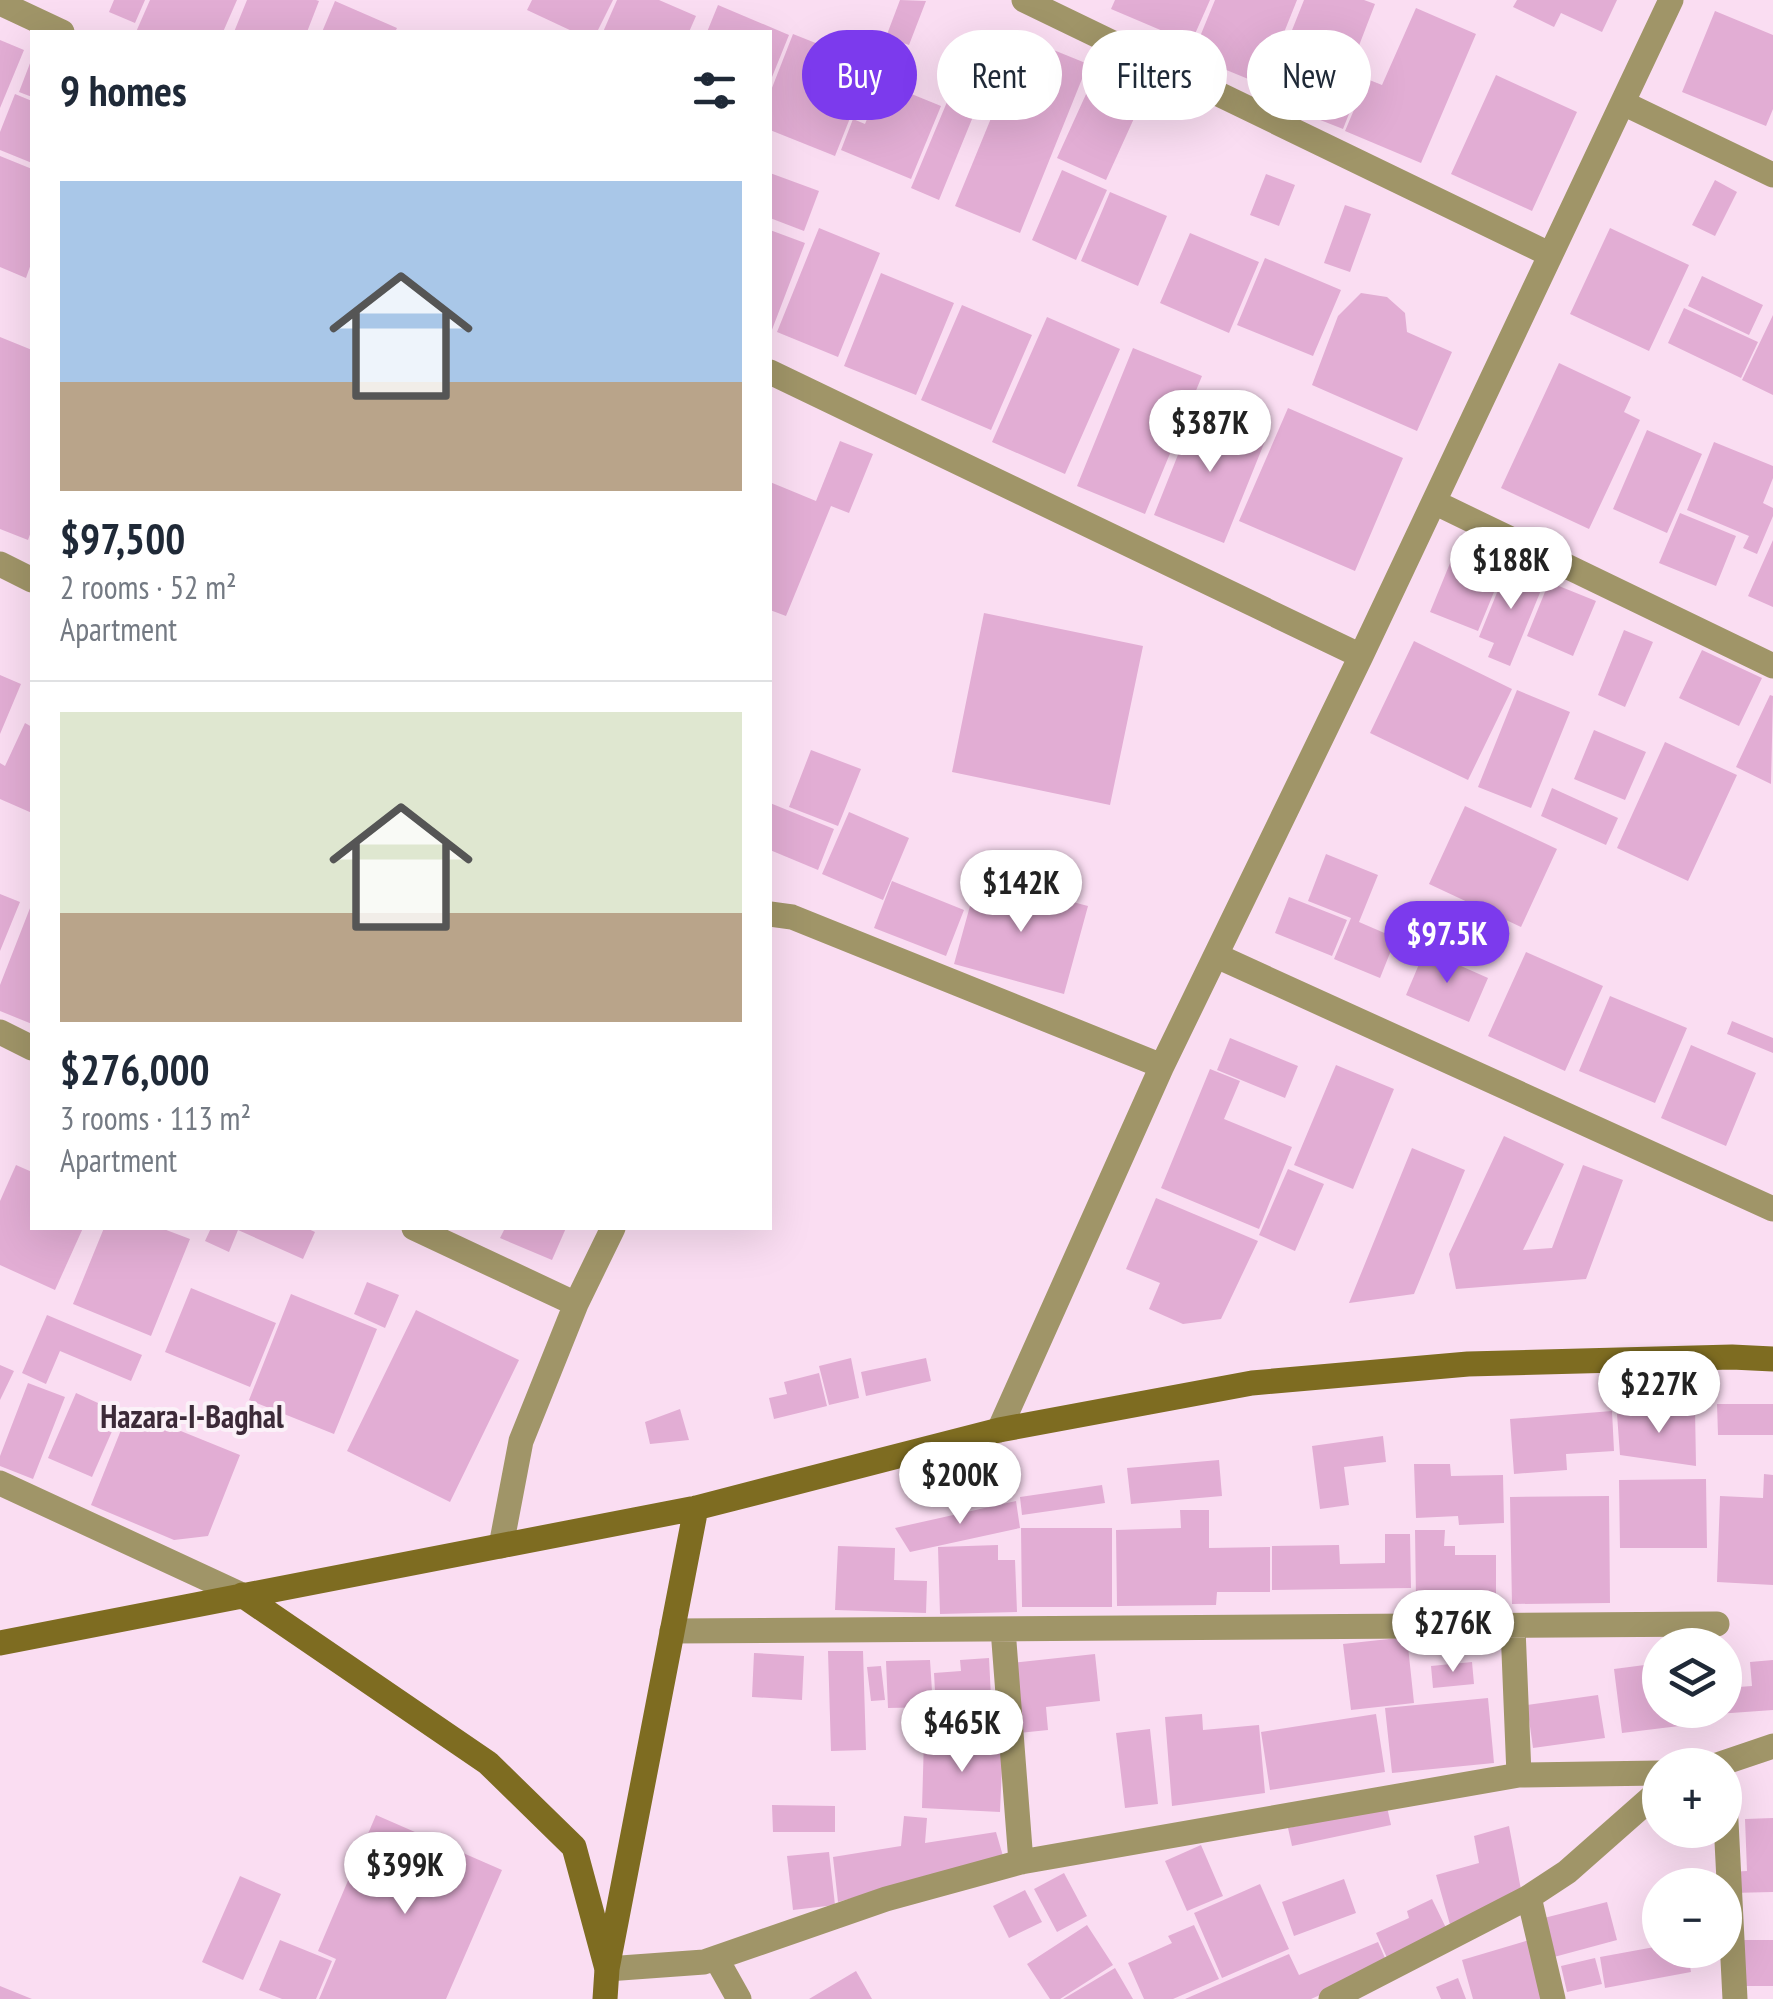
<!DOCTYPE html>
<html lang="en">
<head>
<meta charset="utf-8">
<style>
  :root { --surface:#fff; --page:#f6f6f7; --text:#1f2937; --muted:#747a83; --line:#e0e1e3; --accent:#7c3aed }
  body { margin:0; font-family:"PT Sans Narrow",sans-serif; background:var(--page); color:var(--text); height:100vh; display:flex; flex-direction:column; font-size:38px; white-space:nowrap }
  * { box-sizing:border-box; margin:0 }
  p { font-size:32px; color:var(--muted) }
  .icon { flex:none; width:55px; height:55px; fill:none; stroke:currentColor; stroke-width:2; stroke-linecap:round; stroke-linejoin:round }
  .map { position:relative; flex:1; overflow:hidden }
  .sheet { position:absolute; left:30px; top:30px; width:742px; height:1200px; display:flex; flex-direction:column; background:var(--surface); border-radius:0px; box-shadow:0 10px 40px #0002 }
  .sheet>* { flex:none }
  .guide { position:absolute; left:802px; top:30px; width:820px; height:90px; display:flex; gap:20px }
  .buttons { position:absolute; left:1642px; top:1628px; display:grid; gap:20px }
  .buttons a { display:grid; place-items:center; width:100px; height:100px; border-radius:50%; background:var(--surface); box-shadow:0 10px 40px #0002; font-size:50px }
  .price { position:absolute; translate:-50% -85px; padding:0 22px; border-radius:35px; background:#fff; color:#222; font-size:32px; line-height:65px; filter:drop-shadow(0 2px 5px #0008) }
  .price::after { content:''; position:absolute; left:50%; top:60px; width:30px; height:22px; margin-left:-15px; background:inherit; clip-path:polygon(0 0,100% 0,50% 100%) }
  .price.selected { background:var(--accent); color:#fff }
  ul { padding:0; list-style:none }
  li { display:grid; align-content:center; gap:20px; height:530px; padding:0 30px }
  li+li { border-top:2px solid var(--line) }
  li span { display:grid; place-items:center; height:310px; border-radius:0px; color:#555 }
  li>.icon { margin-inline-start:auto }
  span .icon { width:180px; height:180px; fill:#fffc; stroke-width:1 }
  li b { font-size:42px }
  h2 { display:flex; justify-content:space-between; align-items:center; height:120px; padding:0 30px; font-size:42px }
  .tag { padding:0 35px; border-radius:45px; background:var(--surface); box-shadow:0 10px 40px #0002; font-size:35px; line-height:90px }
  .tag.selected { background:var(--accent); color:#fff }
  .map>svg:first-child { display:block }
</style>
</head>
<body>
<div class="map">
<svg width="1773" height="1999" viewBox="0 0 1773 1999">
  <rect width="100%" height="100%" fill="#faddf2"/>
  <path fill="#e2add4" d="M 114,0 L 145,0 L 135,23 L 109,12 Z
    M 150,0 L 237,0 L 223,32 L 136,32 Z
    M 247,0 L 316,0 L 319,1 L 307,32 L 234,32 Z
    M 532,0 L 613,0 L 597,32 L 574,32 L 527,10 Z
    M 617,0 L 659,0 L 696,16 L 689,32 L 603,32 Z
    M 900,0 L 926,1 L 909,45 L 886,37 Z
    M 1115,0 L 1210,0 L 1191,43 L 1111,9 Z
    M 1215,0 L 1297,0 L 1263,85 L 1192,56 Z
    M 1304,0 L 1364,0 L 1375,4 L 1350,69 L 1364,76 L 1343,129 L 1265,98 Z
    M 1517,0 L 1617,0 L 1602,32 L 1561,13 L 1554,27 L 1513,7 Z
    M 335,1 L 397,28 L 395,32 L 322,32 Z
    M 718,5 L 789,35 L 770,82 L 770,32 L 707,32 Z
    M 1416,8 L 1476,34 L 1421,163 L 1345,131 L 1367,79 L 1382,85 Z
    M 1715,11 L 1773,35 L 1773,109 L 1766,126 L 1682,92 Z
    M 793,34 L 871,65 L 835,156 L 770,130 L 770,93 Z
    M 1024,38 L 1088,64 L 1020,233 L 955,206 Z
    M 0,40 L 24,50 L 0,108 Z
    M 32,58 L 32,97 L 19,92 Z
    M 965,59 L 992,70 L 939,200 L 911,188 Z
    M 1496,75 L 1577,112 L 1532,211 L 1451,174 Z
    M 882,82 L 941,106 L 911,179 L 841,150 L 853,119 L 865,124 Z
    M 1087,92 L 1136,114 L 1106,180 L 1057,158 Z
    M 15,94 L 32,101 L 32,163 L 0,150 L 0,132 Z
    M 0,156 L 32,169 L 32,261 L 26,278 L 0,267 Z
    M 1062,170 L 1107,190 L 1076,260 L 1032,240 Z
    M 770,173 L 819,191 L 804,231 L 770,218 Z
    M 1266,174 L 1295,185 L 1279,226 L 1250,215 Z
    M 1715,180 L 1737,192 L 1715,236 L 1692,225 Z
    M 1110,192 L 1167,216 L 1138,286 L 1081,261 Z
    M 1345,205 L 1371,214 L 1350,272 L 1324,263 Z
    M 819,228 L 880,253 L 838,357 L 777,332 Z
    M 1610,228 L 1689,265 L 1649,351 L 1570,314 Z
    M 770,230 L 805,243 L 770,335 Z
    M 1190,233 L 1259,262 L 1229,333 L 1160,303 Z
    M 1265,258 L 1341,290 L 1313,356 L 1237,325 Z
    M 881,273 L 954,303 L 916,395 L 844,366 Z
    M 1702,276 L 1763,305 L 1749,335 L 1688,306 Z
    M 1361,293 L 1387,297 L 1405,313 L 1407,332 L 1452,352 L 1417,431 L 1312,385 L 1338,316 Z
    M 962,305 L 1032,335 L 991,430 L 921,400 Z
    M 1684,308 L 1758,342 L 1741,378 L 1668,343 Z
    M 1773,315 L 1773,395 L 1742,380 Z
    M 1047,317 L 1120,349 L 1065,474 L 992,442 Z
    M 0,337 L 32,350 L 32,529 L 28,540 L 0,529 Z
    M 1133,348 L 1202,376 L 1145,514 L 1077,486 Z
    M 1559,363 L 1631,397 L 1624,412 L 1640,420 L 1589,529 L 1501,488 Z
    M 1197,407 L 1267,436 L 1224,543 L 1154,515 Z
    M 1288,408 L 1403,458 L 1355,571 L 1239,521 Z
    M 1647,430 L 1702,454 L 1667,533 L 1613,509 Z
    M 840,441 L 873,454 L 849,513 L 831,506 L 786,616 L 770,610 L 770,482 L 816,501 Z
    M 1714,442 L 1773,466 L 1773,478 L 1763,503 L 1773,508 L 1773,516 L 1757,554 L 1743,548 L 1749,536 L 1687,510 Z
    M 1680,513 L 1736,536 L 1716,586 L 1659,563 Z
    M 1462,534 L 1510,553 L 1478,631 L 1430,612 Z
    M 1773,540 L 1773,607 L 1748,596 Z
    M 1509,563 L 1546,578 L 1510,666 L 1488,657 L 1494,643 L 1479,637 Z
    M 1549,582 L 1596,601 L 1573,656 L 1527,636 Z
    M 984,613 L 1143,646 L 1110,805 L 952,772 Z
    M 1624,630 L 1653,642 L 1625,707 L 1598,695 Z
    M 1414,641 L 1512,689 L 1468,780 L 1370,733 Z
    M 1702,650 L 1762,678 L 1739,726 L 1679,698 Z
    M 0,675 L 21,684 L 0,734 Z
    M 1517,690 L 1570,712 L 1531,808 L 1478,787 Z
    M 1770,695 L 1773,696 L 1771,784 L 1736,767 Z
    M 25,723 L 32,727 L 32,813 L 0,799 L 0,763 L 5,766 Z
    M 1594,730 L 1646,752 L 1625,800 L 1574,779 Z
    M 1665,742 L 1737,775 L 1688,881 L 1617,848 Z
    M 811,750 L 861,769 L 838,826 L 789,807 Z
    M 1552,788 L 1618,818 L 1606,845 L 1541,816 Z
    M 770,803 L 834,829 L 818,870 L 770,850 Z
    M 1465,806 L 1557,849 L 1521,927 L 1429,884 Z
    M 849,812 L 909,838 L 883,900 L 822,874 Z
    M 1326,854 L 1378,875 L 1359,922 L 1396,938 L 1380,978 L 1334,959 L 1351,918 L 1308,901 Z
    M 978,877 L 1088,906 L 1064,994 L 954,964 Z
    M 892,881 L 964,910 L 946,956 L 874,928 Z
    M 0,894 L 20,902 L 0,951 Z
    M 1289,897 L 1347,920 L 1332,956 L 1275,933 Z
    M 32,903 L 32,1024 L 0,1011 L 0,985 Z
    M 1425,950 L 1488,978 L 1469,1022 L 1406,995 Z
    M 1526,952 L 1603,986 L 1565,1071 L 1488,1036 Z
    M 1610,996 L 1687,1028 L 1655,1103 L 1579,1071 Z
    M 1732,1021 L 1773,1038 L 1773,1053 L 1727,1034 Z
    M 1230,1038 L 1298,1066 L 1285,1098 L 1217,1070 Z
    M 1691,1045 L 1756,1073 L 1726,1146 L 1661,1118 Z
    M 1336,1065 L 1394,1089 L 1353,1189 L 1294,1165 Z
    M 1210,1069 L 1240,1081 L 1224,1119 L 1292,1147 L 1259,1229 L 1161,1188 Z
    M 1504,1136 L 1564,1164 L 1523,1250 L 1552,1248 L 1583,1165 L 1623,1180 L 1586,1279 L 1456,1289 L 1449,1254 Z
    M 1412,1148 L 1465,1170 L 1414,1294 L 1349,1303 Z
    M 16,1165 L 32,1172 L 32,1228 L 83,1228 L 55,1290 L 0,1265 L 0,1201 Z
    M 1288,1169 L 1324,1184 L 1295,1251 L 1259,1235 Z
    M 1156,1198 L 1258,1241 L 1221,1319 L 1183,1324 L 1149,1309 L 1160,1283 L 1126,1269 Z
    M 104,1228 L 161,1228 L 190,1239 L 151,1336 L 73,1304 Z
    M 211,1228 L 306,1228 L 315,1232 L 303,1259 L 238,1230 L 229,1252 L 205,1241 Z
    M 505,1228 L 566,1228 L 552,1260 L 500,1238 Z
    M 367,1282 L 399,1295 L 385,1328 L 354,1314 Z
    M 191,1288 L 276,1323 L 250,1387 L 165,1352 Z
    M 291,1294 L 377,1329 L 334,1434 L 249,1400 Z
    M 416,1310 L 519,1360 L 450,1502 L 347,1451 Z
    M 47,1315 L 142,1355 L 131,1381 L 60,1351 L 46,1384 L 22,1373 Z
    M 851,1358 L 859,1398 L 829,1405 L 819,1366 Z
    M 926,1358 L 931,1381 L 866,1396 L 861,1372 Z
    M 0,1365 L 14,1371 L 0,1400 Z
    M 819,1373 L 827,1406 L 774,1419 L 769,1398 L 787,1394 L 784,1382 Z
    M 28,1383 L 65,1397 L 33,1479 L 0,1466 L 0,1456 Z
    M 76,1393 L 120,1413 L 92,1477 L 48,1458 Z
    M 1717,1404 L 1773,1404 L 1773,1435 L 1718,1435 Z
    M 1695,1408 L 1696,1466 L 1620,1455 L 1617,1414 Z
    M 680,1409 L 689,1440 L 650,1444 L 645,1422 Z
    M 129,1410 L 240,1455 L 208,1536 L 174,1540 L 91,1505 Z
    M 1612,1411 L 1614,1451 L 1566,1454 L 1567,1470 L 1514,1474 L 1510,1419 Z
    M 1383,1436 L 1386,1462 L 1344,1467 L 1349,1505 L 1320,1509 L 1312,1446 Z
    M 1219,1460 L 1222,1496 L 1131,1504 L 1127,1468 Z
    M 1414,1464 L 1450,1464 L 1451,1476 L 1503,1475 L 1504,1523 L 1459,1525 L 1458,1516 L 1416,1518 Z
    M 1764,1474 L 1773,1475 L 1773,1585 L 1717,1582 L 1720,1496 L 1763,1498 Z
    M 1706,1479 L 1707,1548 L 1620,1548 L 1619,1480 Z
    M 1102,1485 L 1105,1503 L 1022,1515 L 1020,1497 Z
    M 1609,1496 L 1610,1603 L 1512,1604 L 1510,1497 Z
    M 1016,1501 L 1020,1528 L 910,1552 L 895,1528 Z
    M 1180,1510 L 1209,1510 L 1209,1548 L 1270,1547 L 1270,1592 L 1217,1592 L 1216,1605 L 1117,1606 L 1116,1530 L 1181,1528 Z
    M 1021,1528 L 1112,1528 L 1112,1607 L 1022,1607 Z
    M 1415,1530 L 1445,1530 L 1444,1546 L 1455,1546 L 1455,1555 L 1496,1555 L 1496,1599 L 1416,1599 Z
    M 1385,1534 L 1410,1534 L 1411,1588 L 1272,1590 L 1272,1546 L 1339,1545 L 1340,1564 L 1385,1563 Z
    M 998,1545 L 998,1560 L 1015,1560 L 1017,1612 L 940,1614 L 938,1547 Z
    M 838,1546 L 895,1548 L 894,1580 L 927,1581 L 926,1613 L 835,1610 Z
    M 1407,1637 L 1414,1703 L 1351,1710 L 1343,1644 Z
    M 828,1651 L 863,1651 L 866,1750 L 831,1751 Z
    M 754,1653 L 804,1656 L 802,1700 L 752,1697 Z
    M 1095,1654 L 1100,1701 L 1046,1707 L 1048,1730 L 1019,1733 L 1012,1663 Z
    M 989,1658 L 992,1717 L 964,1719 L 963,1707 L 936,1710 L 934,1673 L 961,1671 L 960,1660 Z
    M 930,1660 L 933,1707 L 888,1708 L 886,1661 Z
    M 1773,1660 L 1773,1710 L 1717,1714 L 1717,1710 L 1725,1710 L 1725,1688 L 1752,1686 L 1750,1662 Z
    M 1472,1662 L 1474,1684 L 1433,1688 L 1431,1666 Z
    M 1660,1663 L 1660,1710 L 1710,1710 L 1712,1722 L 1622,1733 L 1614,1669 Z
    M 881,1666 L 885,1700 L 871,1701 L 867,1667 Z
    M 1598,1695 L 1605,1738 L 1533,1748 L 1527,1705 Z
    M 1488,1698 L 1494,1763 L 1392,1773 L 1385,1708 Z
    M 1202,1714 L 1203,1730 L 1259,1725 L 1265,1793 L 1172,1806 L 1165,1717 Z
    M 1376,1714 L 1385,1772 L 1270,1790 L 1261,1732 Z
    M 1150,1729 L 1158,1804 L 1125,1808 L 1116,1733 Z
    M 924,1739 L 1003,1742 L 1000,1812 L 922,1808 Z
    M 772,1805 L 835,1806 L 835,1832 L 773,1832 Z
    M 1387,1807 L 1391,1825 L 1292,1846 L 1288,1828 Z
    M 376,1815 L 502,1870 L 446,1999 L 319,1999 L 336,1959 L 318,1951 Z
    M 904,1816 L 927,1818 L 925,1843 L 996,1832 L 1003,1856 L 838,1902 L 833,1857 L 901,1846 Z
    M 1773,1818 L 1773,1892 L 1730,1893 L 1730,1872 L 1747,1871 L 1745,1819 Z
    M 1509,1826 L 1522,1895 L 1451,1928 L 1436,1875 L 1479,1863 L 1474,1836 Z
    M 1201,1845 L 1223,1896 L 1187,1911 L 1165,1861 Z
    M 829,1852 L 835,1905 L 793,1910 L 787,1856 Z
    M 1064,1873 L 1087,1916 L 1057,1932 L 1034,1889 Z
    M 240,1876 L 281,1894 L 243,1980 L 202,1962 Z
    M 1344,1879 L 1356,1913 L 1294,1936 L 1282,1902 Z
    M 1260,1884 L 1289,1949 L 1222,1978 L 1194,1913 Z
    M 1025,1890 L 1042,1922 L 1009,1938 L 993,1906 Z
    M 1432,1899 L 1448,1932 L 1388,1960 L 1376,1933 L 1409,1918 L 1407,1911 Z
    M 1607,1902 L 1617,1940 L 1554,1957 L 1544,1918 Z
    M 1087,1925 L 1113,1965 L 1060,1999 L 1050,1999 L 1027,1964 Z
    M 1194,1925 L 1219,1979 L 1173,1999 L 1144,1999 L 1128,1963 L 1172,1943 L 1168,1936 Z
    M 280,1940 L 332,1961 L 316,1999 L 282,1999 L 259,1990 Z
    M 1529,1940 L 1548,1999 L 1473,1999 L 1462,1960 Z
    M 1740,1940 L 1773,1940 L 1773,1986 L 1739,1986 Z
    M 1378,1942 L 1388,1965 L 1311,1999 L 1185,1999 L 1289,1954 L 1299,1975 Z
    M 1660,1946 L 1660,1950 L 1687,1950 L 1691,1972 L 1605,1988 L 1600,1957 Z
    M 1595,1958 L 1602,1984 L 1567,1992 L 1561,1966 Z
    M 1115,1968 L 1133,1999 L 1063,1999 Z
    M 856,1971 L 872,1999 L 809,1999 Z
    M 1458,1978 L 1466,1999 L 1441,1999 L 1436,1987 Z
    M 0,1986 L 32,1999 L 0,1999 Z"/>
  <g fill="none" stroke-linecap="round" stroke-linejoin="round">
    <path stroke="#a09568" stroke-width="25" d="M 1024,0 L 1549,254
      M 0,3 L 62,32
      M 1623,103 L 1773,175
      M 770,372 L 1361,656
      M 1434,502 L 1773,666
      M 0,564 L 32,580
      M 770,914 L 792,917 L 1162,1066
      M 1217,956 L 1773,1209
      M 0,1032 L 32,1048
      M 414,1228 L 576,1304
      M 999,1430 L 1162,1066 L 1361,656 L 1671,0
      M 0,1483 L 242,1595
      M 501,1546 L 521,1441 L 576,1304 L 613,1228
      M 1513,1628 L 1519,1775
      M 1003,1629 L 1021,1862
      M 672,1631 L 1717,1624
      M 1717,1765 L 1773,1746
      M 1725,1802 L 1735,1999
      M 1529,1897 L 1553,1999
      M 716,1958 L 739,1999
      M 607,1969 L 704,1962 L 886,1899 L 1021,1862 L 1519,1775 L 1660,1773
      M 1331,1999 L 1529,1897 L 1567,1872 L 1660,1790"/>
    <path stroke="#7e6c21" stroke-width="25" d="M 242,1595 L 488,1763 L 574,1847 L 607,1969
      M 0,1643 L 696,1508 L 999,1430 L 1252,1383 L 1468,1364 L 1732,1357 L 1773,1359
      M 605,1999 L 607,1969 L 696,1508"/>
  </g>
  <g text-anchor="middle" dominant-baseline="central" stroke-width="8" stroke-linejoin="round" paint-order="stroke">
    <g font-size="32" font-weight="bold" fill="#3c2a38" stroke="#fbf1f8">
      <text x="192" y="1416">Hazara-I-Baghal</text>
    </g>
  </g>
</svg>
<div class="buttons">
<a><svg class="icon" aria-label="layers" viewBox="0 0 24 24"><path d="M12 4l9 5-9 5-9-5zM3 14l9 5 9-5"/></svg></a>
<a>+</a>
<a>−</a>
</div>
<b class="price" style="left:1210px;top:475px">$387K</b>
<b class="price" style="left:1511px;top:612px">$188K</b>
<b class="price" style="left:1021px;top:935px">$142K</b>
<b class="price selected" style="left:1447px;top:986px">$97.5K</b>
<b class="price" style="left:1659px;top:1436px">$227K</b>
<b class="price" style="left:960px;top:1527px">$200K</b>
<b class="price" style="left:1453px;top:1675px">$276K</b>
<b class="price" style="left:962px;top:1775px">$465K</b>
<b class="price" style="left:405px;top:1917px">$399K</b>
<div class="guide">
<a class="tag selected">Buy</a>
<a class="tag">Rent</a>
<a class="tag">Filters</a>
<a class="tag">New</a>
</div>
<section class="sheet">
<h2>9 homes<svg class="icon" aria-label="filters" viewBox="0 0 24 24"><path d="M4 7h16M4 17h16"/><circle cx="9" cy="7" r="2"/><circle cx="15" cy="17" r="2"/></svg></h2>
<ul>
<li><span style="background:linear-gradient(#a9c7e8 65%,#b9a48a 0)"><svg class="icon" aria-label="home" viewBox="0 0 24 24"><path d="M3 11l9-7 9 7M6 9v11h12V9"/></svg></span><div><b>$97,500</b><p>2 rooms · 52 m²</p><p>Apartment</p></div></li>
<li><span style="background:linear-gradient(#dfe7d0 65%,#b9a48a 0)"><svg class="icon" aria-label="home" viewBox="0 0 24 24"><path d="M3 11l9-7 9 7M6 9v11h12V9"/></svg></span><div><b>$276,000</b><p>3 rooms · 113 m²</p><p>Apartment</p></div></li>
</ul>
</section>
</div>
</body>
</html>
